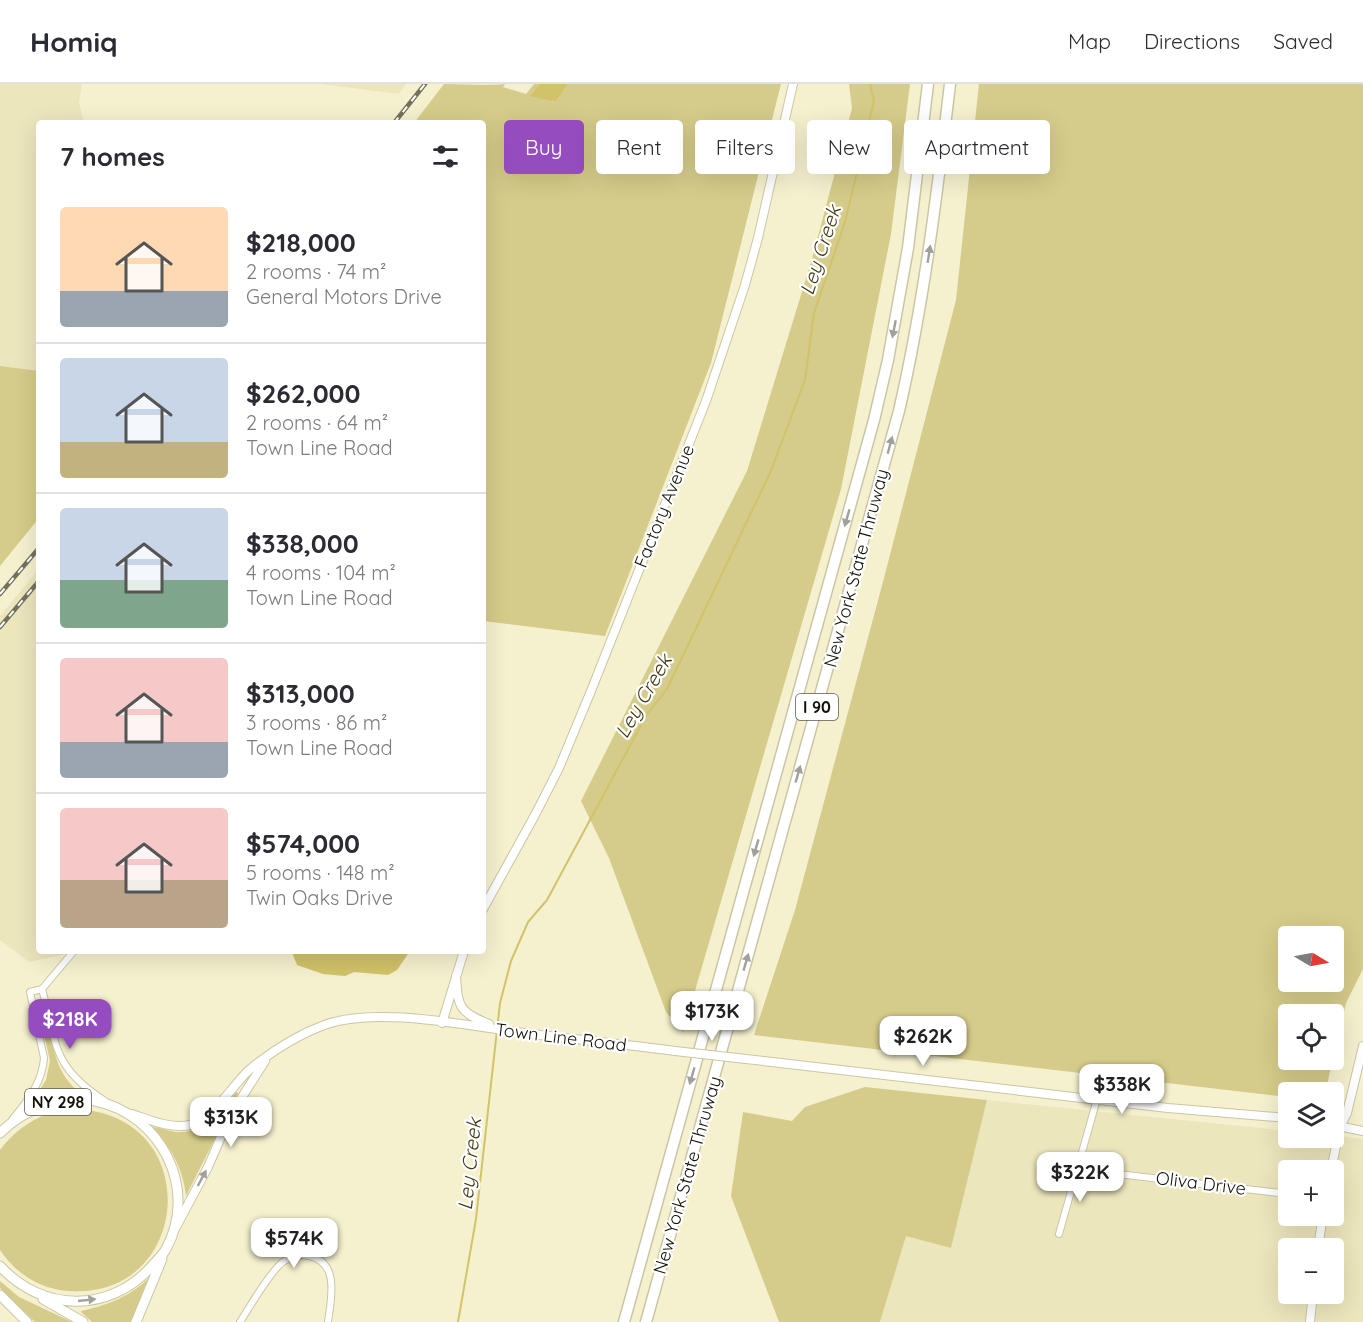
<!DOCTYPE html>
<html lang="en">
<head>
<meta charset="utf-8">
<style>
  :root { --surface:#fff; --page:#f7f7f7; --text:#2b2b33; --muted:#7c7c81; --line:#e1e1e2; --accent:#944cbf }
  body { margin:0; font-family:Quicksand,sans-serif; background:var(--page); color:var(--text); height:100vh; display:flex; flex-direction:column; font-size:22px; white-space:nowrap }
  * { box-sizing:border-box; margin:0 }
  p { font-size:20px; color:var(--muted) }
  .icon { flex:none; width:33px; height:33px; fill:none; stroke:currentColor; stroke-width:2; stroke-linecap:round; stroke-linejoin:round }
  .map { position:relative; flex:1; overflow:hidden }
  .details { position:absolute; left:36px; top:36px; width:450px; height:834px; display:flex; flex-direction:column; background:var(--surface); border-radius:6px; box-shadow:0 6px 24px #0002 }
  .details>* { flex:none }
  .top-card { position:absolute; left:504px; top:36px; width:570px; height:54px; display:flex; gap:12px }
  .needle { width:39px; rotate:100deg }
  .fabs { position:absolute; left:1278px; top:842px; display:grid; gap:12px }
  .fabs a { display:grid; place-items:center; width:66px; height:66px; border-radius:6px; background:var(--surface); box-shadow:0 6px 24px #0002; font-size:30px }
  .price { position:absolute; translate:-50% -51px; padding:0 14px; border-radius:12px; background:#fff; color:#222; font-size:20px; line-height:39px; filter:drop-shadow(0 2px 3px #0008) }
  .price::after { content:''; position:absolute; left:50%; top:36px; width:18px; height:14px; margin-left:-9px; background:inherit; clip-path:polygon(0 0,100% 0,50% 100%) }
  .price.selected { background:var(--accent); color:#fff }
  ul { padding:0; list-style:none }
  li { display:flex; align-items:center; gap:18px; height:150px; padding:0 24px }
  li+li { border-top:2px solid var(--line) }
  li span { display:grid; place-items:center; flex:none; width:168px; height:120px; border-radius:6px; color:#555 }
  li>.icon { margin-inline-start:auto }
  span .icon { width:72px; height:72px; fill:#fffc; stroke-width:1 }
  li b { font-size:26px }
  h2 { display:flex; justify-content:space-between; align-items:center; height:72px; padding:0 24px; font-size:26px }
  .tag { padding:0 21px; border-radius:6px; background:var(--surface); box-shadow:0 6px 24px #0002; font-size:21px; line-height:54px }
  .tag.selected { background:var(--accent); color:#fff }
  header { display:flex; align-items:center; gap:36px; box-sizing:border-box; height:84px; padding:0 30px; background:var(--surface); border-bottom:2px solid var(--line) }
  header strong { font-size:28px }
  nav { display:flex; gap:33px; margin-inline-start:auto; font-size:21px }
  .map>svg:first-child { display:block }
</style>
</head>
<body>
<header>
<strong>Homiq</strong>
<nav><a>Map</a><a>Directions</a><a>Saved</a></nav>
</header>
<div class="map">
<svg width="1363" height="1238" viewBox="0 0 1363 1238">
  <rect width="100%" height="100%" fill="#f5f1cf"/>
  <path fill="#ece6bd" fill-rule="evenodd" d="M 0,0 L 82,0 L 79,18 L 84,39 L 39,39 L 39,287 L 0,282 Z
    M 320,0 L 406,0 L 399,10 Z
    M 39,485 L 39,867 L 81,867 L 29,878 L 0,856 L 0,532 Z
    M 987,1016 L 1288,1047 L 1288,1053 L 1334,1052 L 1363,1055 L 1363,1238 L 880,1238 L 906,1151 L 951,1164 ZM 1288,1086 L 1334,1086 L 1334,1131 L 1288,1131 ZM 1288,1164 L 1334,1164 L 1334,1209 L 1288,1209 Z"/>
  <path fill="#d5cb8a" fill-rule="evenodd" d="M 444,0 C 464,0 486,2 505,0 L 503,3 L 526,10 L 534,0 L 539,0 L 531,11 L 554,18 L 568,0 L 781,0 L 711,279 L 605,552 L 483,537 L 483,39 L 414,39 Z
    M 849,0 L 910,0 L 891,150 L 841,405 L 683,948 L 666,928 L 609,774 L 581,717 L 747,387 L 812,175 L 852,24 Z
    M 979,0 L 1363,0 L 1363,885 L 1346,919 L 1334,972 L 1334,930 L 1288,930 L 1288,975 L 1333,975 L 1326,1005 L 1321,1008 L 1288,1008 L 1288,1013 L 754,951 L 795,826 L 884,494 L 956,216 ZM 1288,852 L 1334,852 L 1334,897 L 1288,897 Z
    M 0,282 L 39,287 L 39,434 L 0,482 Z
    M 40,919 C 55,948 49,983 77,1006 L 30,1021 L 46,996 L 50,977 L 38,922 Z
    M 865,1003 L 987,1016 L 951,1164 L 906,1152 L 880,1238 L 779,1238 L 731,1112 L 743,1028 L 792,1037 L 805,1023 Z
    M 236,1008 L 238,1009 L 186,1112 C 183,1084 171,1064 153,1043 C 161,1044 168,1047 176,1048 C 204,1050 220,1027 236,1008 Z
    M 68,1025 C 207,1023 195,1217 68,1207 C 40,1205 15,1189 0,1166 L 0,1066 C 18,1043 38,1030 68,1025 Z
    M 151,1192 L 132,1238 L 92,1238 L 81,1228 L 81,1227 C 109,1221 131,1212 151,1192 Z
    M 0,1197 L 19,1213 L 72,1238 L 35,1238 L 0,1204 Z"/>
  <path fill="#d1c369" d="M 539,0 L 568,0 L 555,18 L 530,12 Z
    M 294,867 L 410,867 L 397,886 L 388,891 L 354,888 L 345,892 L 323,890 L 297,881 L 293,871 Z"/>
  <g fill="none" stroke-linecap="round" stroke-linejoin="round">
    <path stroke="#d1c369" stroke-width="2" d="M 458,1238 L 476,1135 L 500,919 L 511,877 L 528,838 L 547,816 L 647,630 L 667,605 L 770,389 L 805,296 L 814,229 L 845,138 L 874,17 L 870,0"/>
    <defs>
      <path id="street" d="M 42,905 C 57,961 52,983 105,1017
        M 12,1036 C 27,1017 42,1000 44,974 L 30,908 L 42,905 L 74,867
        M 1077,1083 L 1118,1090 L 1288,1110
        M 1059,1150 L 1097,1015
        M 240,1238 C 249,1224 271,1186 283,1178 C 290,1172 299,1170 309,1172 C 340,1178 331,1215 328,1238"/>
      <path id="secondary" d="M 483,825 L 535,731 L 559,684 L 591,607 L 706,317 L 745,201 L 758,154 L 793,0
        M 456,892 C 458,922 458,928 489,940
        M 442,939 L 464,867
        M 746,975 L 1168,1024 L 1288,1034
        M 132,1030 C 150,1036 170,1045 190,1041 C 211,1037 233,1001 249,986 C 272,967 299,950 327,940 C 378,923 463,941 517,948 C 570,955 623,960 675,967
        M 1334,1041 L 1363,1047
        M 1331,1086 L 1340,1043 L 1347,1029 L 1363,962
        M 176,1143 L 208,1083 L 230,1032 L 265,977
        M 1318,1164 L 1323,1131
        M 1310,1238 L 1313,1209"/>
      <path id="primary" d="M 0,1049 C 24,1025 61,1011 95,1017 C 161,1030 199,1105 166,1165 C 163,1171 156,1177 152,1182 C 109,1230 42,1228 0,1182
        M 0,1211 L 27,1238
        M 43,1215 L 83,1238
        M 136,1238 L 162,1175"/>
      <path id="highway" d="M 624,1238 L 874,336 L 888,276 L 908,164 L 928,0
        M 646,1238 L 899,327 C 924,218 937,110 950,0"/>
    </defs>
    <use href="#street" stroke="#cac6a5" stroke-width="8"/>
    <use href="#secondary" stroke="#cac6a5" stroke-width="10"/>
    <use href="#primary" stroke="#cac6a5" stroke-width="11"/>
    <use href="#highway" stroke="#cac6a5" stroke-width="13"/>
    <use href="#street" stroke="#fff" stroke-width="6"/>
    <use href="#secondary" stroke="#fff" stroke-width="8"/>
    <use href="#primary" stroke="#fff" stroke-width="9"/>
    <use href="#highway" stroke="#fff" stroke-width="10"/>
    <defs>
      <path id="rail" d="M 394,39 L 425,0
        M 0,510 L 39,464
        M 0,543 L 39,497"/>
    </defs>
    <use href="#rail" stroke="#74725d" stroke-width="4.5"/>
    <use href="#rail" stroke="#fff" stroke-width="2" stroke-dasharray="7" stroke-linecap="butt"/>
    <defs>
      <path id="secondary-bridge" d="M 675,967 L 746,975"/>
    </defs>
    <use href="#secondary-bridge" stroke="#cac6a5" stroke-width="10" stroke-linecap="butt"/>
    <use href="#secondary-bridge" stroke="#fff" stroke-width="8"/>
  </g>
  <defs><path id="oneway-solid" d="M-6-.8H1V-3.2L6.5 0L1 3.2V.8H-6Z" transform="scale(1.5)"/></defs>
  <g fill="#a1a09b">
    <use href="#oneway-solid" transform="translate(929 170) rotate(-81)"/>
    <use href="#oneway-solid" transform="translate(894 245) rotate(101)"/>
    <use href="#oneway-solid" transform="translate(890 361) rotate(-75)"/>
    <use href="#oneway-solid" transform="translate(847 434) rotate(106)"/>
    <use href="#oneway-solid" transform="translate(798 690) rotate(-74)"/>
    <use href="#oneway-solid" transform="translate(756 764) rotate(106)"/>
    <use href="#oneway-solid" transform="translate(746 878) rotate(-74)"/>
    <use href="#oneway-solid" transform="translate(692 992) rotate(106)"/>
    <use href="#oneway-solid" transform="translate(202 1094) rotate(-62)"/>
    <use href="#oneway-solid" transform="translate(87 1216) rotate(-6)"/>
  </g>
  <g text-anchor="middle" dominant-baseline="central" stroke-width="4.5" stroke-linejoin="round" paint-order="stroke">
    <g fill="#fff" stroke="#5a5851" stroke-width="1.5">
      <rect x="796" y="610" width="42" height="26" rx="4.5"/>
      <rect x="25" y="1005" width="66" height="26" rx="4.5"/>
    </g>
    <g font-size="16" font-weight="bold" fill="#131106">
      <text x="817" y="623">I 90</text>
      <text x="58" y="1018">NY 298</text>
    </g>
    <g font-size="18" fill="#131106" stroke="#fff">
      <text transform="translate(664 422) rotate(-68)">Factory Avenue</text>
      <text transform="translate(856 484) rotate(-75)">New York State Thruway</text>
      <text transform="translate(561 953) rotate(7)">Town Line Road</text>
      <text transform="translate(687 1091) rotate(-74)">New York State Thruway</text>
      <text transform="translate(1201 1099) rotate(7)">Oliva Drive</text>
    </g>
    <g font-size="20" font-style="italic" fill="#413b14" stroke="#fff">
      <text transform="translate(820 166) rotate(-72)">Ley Creek</text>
      <text transform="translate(643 612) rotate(-60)">Ley Creek</text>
      <text transform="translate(469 1080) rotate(-84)">Ley Creek</text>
    </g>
  </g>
</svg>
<div class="fabs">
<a><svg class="needle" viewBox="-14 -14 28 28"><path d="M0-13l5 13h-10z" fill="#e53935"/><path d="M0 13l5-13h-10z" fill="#7c7c81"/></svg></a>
<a><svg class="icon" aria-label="locate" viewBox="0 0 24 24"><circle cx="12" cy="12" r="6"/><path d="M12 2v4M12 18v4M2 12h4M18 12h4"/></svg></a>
<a><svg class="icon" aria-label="layers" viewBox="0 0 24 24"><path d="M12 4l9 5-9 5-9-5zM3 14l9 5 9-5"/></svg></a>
<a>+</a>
<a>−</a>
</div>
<b class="price" style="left:712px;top:958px">$173K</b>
<b class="price selected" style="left:70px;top:966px">$218K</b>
<b class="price" style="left:923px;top:983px">$262K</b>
<b class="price" style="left:1122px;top:1031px">$338K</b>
<b class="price" style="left:231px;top:1064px">$313K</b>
<b class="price" style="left:1080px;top:1119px">$322K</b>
<b class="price" style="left:294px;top:1185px">$574K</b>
<div class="top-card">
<a class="tag selected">Buy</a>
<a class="tag">Rent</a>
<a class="tag">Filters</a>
<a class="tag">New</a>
<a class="tag">Apartment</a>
</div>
<section class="details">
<h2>7 homes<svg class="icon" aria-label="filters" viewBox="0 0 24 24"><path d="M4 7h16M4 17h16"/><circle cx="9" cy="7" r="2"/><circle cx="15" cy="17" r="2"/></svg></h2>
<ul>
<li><span style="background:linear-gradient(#ffd9b3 70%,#9aa5b1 0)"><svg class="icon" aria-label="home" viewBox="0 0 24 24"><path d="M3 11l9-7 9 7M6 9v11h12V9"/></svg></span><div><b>$218,000</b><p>2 rooms · 74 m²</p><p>General Motors Drive</p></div></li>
<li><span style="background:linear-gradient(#c9d6e8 70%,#c2b280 0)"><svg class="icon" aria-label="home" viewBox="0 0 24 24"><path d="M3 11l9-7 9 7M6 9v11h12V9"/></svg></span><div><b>$262,000</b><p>2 rooms · 64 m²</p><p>Town Line Road</p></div></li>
<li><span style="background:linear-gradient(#c9d6e8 60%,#7fa58c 0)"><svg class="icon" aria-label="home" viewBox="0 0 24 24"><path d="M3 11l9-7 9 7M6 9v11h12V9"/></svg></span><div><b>$338,000</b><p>4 rooms · 104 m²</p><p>Town Line Road</p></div></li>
<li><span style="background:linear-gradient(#f6c9c9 70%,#9aa5b1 0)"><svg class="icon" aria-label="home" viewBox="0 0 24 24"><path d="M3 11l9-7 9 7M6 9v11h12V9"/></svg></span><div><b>$313,000</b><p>3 rooms · 86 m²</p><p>Town Line Road</p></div></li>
<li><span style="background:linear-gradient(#f6c9c9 60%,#b9a48a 0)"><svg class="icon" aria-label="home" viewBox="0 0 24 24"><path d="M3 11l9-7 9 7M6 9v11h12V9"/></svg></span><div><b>$574,000</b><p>5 rooms · 148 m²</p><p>Twin Oaks Drive</p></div></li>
</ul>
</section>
</div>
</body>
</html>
